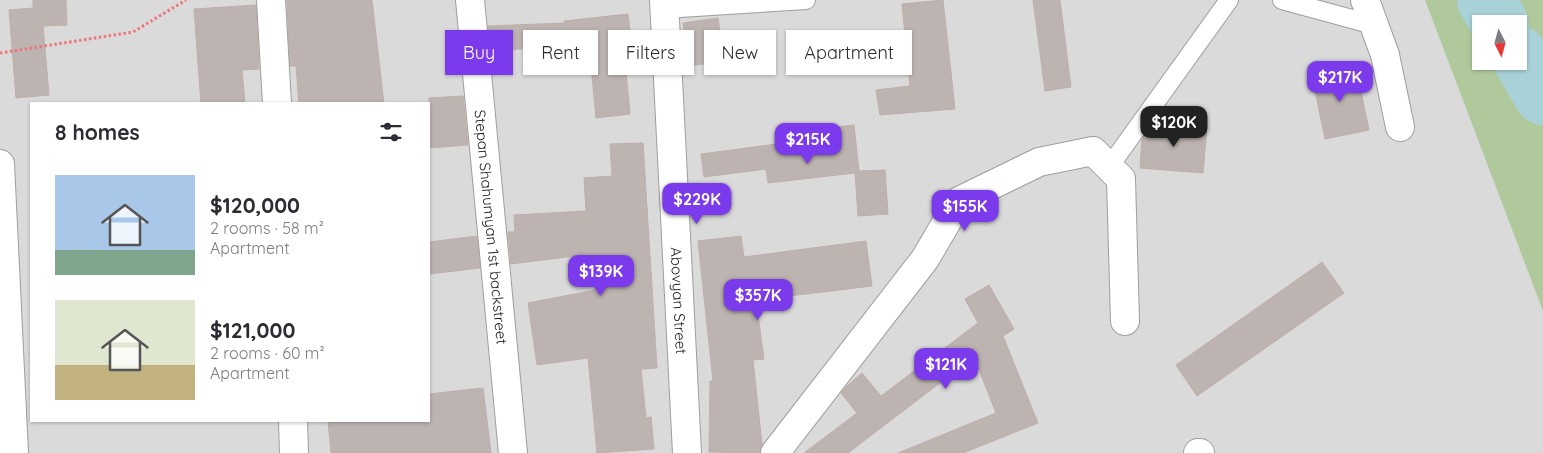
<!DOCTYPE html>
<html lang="en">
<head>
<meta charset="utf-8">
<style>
  :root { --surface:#fff; --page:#f2f2f3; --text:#2b2b33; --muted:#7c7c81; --accent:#7c3aed }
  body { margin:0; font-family:Quicksand,sans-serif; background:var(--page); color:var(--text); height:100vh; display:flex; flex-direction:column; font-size:19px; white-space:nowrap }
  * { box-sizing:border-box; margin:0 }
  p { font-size:16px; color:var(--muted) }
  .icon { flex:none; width:28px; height:28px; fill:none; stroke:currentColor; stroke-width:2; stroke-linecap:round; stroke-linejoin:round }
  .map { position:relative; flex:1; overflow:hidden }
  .details { position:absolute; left:30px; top:102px; width:400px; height:320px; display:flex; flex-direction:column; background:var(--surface); border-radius:0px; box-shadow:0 1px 4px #0004 }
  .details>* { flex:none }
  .banner { position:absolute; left:445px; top:30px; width:475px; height:45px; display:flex; gap:10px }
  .needle { width:32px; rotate:174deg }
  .tools { position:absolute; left:1472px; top:15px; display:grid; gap:10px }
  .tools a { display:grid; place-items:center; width:55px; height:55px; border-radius:0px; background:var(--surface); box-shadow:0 1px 4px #0004; font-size:25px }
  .price { position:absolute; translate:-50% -42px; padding:0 11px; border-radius:10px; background:var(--accent); color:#fff; font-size:16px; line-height:32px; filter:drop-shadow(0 1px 2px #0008) }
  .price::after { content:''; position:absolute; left:50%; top:30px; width:15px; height:11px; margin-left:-8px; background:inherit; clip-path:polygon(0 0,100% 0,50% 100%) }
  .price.selected { background:#222; color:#fff }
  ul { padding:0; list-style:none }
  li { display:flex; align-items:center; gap:15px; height:125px; padding:0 25px }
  li span { display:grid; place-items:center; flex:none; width:140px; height:100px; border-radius:0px; color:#555 }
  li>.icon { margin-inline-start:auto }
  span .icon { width:60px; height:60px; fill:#fffc; stroke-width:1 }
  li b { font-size:21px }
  h2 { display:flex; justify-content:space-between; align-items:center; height:60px; padding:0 25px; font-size:21px }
  .pill { padding:0 18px; border-radius:0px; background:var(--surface); box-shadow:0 1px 4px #0004; font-size:18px; line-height:45px }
  .pill.selected { background:var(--accent); color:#fff }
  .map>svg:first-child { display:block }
</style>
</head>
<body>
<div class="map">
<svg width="1543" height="453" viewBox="0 0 1543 453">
  <rect width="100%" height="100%" fill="#ede9e4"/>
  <path fill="#dbdada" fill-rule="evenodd" d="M 0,0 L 1543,0 L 1543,453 L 0,453 ZM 1481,24 L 1519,24 L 1519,61 L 1481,61 ZM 31,104 L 429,104 L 429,421 L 31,421 Z"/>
  <path fill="#afc99d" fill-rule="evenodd" d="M 1425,0 L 1543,0 L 1543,311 ZM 1481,24 L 1519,24 L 1519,61 L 1481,61 Z"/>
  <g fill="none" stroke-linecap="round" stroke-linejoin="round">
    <path stroke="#a8d2d7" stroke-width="58" d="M 1486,0 L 1500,24
      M 1519,55 L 1543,96"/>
  </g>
  <path fill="#bdb4b1" stroke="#beafa8" d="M 33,0 L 66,0 L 67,25 L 43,26 L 49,95 L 16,98 L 9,10 L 33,8 Z
    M 287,0 L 372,0 L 384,104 L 299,104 L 296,66 L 290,66 Z
    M 943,0 L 955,109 L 880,115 L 876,90 L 910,86 L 902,4 Z
    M 1033,0 L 1060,0 L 1071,87 L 1045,91 Z
    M 256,5 L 259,69 L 242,70 L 245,104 L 201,104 L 194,9 Z
    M 628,14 L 631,40 L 623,41 L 630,114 L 596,118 L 589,44 L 491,51 L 488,26 L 564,23 L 564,21 Z
    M 718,18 L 724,61 L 689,66 L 683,23 Z
    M 1356,67 L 1369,130 L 1325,139 L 1312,76 Z
    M 463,96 L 468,145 L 429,148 L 429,98 Z
    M 1155,122 L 1207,126 L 1203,173 L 1140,168 L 1142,139 Z
    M 854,125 L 859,171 L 885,170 L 888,214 L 858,216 L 855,173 L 768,183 L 766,169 L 704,177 L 701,154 L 822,138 L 821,129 Z
    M 643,143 L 657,368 L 641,369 L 646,418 L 651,417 L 654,449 L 597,453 L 588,358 L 537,365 L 528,303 L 596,290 L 590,254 L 511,264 L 508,232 L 515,232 L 514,215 L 586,211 L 584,178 L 612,176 L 610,144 Z
    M 477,236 L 480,268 L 429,274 L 429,242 Z
    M 741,236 L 744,257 L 866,241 L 872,286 L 756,300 L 764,359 L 753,360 L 762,445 L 760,453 L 709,452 L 710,381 L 713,381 L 698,241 Z
    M 1322,262 L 1344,293 L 1197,396 L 1176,365 Z
    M 989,285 L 1014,329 L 1003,336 L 1038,423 L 963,453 L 898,453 L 996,413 L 974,357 L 848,453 L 804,453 L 857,413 L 841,393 L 847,386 L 862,373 L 881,396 L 978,323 L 965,299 Z
    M 483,388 L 491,453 L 331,453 L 328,421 L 429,421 L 429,394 Z"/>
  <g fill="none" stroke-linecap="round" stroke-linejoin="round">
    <defs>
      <path id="service" d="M 1282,0 L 1374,25
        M 664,9 L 806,0
        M 1109,167 L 1229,0"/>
      <g id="minor">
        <path d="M 271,0 L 277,104"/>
        <path id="s1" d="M 470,0 L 513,453"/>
        <path id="s2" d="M 664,0 L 687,453"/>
        <path d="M 1365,0 L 1385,55 L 1400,127"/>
        <path d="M 0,164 L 14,453"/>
        <path d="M 293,421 L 294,453"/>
        <path d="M 775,453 L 925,259 L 959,201 L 1039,162 L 1093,151 L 1121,179 L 1125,321"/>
        <path d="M 1198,453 L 1200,453"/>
      </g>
    </defs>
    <use href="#service" stroke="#9e9e9e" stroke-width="20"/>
    <use href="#minor" stroke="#9e9e9e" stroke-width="30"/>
    <path stroke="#ec7679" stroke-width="3" stroke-dasharray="2.5 2.5" stroke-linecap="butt" d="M 0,53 L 133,32 L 186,0"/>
    <use href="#service" stroke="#fff" stroke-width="18"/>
    <use href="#minor" stroke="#fff" stroke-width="28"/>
  </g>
  <g text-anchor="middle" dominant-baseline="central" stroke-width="4" stroke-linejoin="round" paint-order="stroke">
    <g font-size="15" fill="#1d1d1d" stroke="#fff">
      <text stroke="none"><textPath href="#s1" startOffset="228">Stepan Shahumyan 1st backstreet</textPath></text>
      <text stroke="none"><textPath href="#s2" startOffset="301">Abovyan Street</textPath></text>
    </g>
  </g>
</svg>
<div class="tools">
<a><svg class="needle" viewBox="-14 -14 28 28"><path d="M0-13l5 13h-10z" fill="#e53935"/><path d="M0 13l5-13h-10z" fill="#7c7c81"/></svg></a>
</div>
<b class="price" style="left:1340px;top:103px">$217K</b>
<b class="price selected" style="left:1174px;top:148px">$120K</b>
<b class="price" style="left:808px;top:165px">$215K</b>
<b class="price" style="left:697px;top:225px">$229K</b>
<b class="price" style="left:965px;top:232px">$155K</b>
<b class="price" style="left:601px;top:297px">$139K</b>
<b class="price" style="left:758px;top:321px">$357K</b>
<b class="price" style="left:946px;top:390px">$121K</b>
<div class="banner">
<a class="pill selected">Buy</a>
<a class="pill">Rent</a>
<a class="pill">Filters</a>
<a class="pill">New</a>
<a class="pill">Apartment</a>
</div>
<section class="details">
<h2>8 homes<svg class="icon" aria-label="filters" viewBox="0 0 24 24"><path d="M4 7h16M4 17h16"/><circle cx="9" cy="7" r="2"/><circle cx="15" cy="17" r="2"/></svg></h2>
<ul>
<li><span style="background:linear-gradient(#a9c7e8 75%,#7fa58c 0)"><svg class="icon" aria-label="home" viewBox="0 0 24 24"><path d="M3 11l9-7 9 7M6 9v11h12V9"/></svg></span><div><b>$120,000</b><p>2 rooms · 58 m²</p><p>Apartment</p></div></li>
<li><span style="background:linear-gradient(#dfe7d0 65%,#c2b280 0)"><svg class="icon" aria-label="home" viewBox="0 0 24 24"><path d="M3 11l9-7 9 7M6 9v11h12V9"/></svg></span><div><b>$121,000</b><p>2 rooms · 60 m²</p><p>Apartment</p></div></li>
</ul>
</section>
</div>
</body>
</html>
